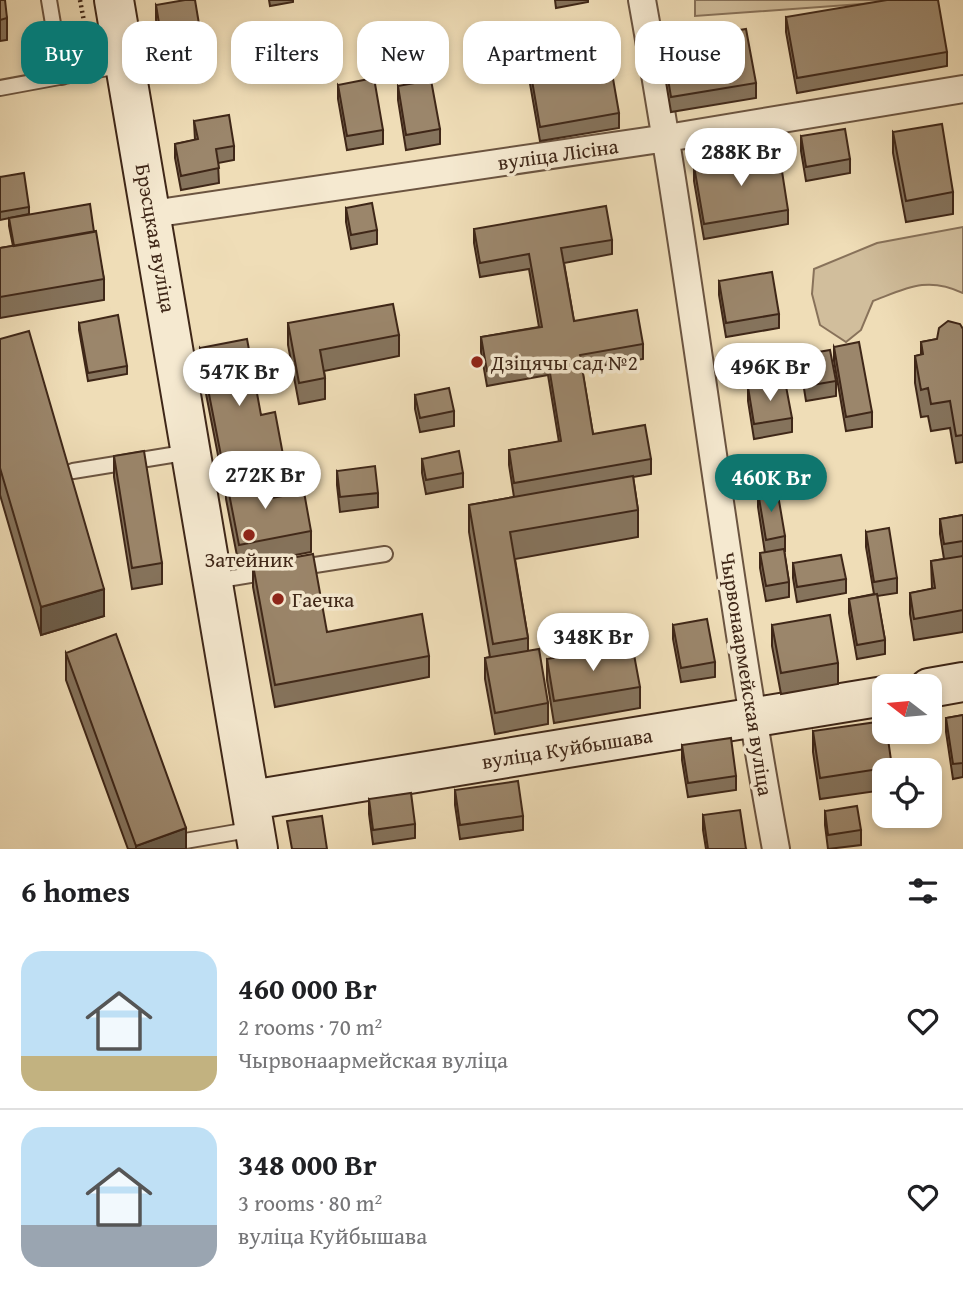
<!DOCTYPE html>
<html lang="en">
<head>
<meta charset="utf-8">
<style>
  :root { --surface:#fff; --page:#f6f6f6; --text:#202124; --muted:#757577; --line:#e0e0e0; --accent:#0f766e }
  body { margin:0; font-family:"Gentium Book Plus",serif; background:var(--page); color:var(--text); height:100vh; display:flex; flex-direction:column; font-size:26px; white-space:nowrap }
  * { box-sizing:border-box; margin:0 }
  p { font-size:23px; color:var(--muted) }
  .icon { flex:none; width:38px; height:38px; fill:none; stroke:currentColor; stroke-width:2; stroke-linecap:round; stroke-linejoin:round }
  .map { position:relative; height:849px; overflow:hidden }
  .panel { display:flex; flex-direction:column; background:var(--surface); flex:1 }
  .panel>* { flex:none }
  .banner { position:absolute; left:21px; top:21px; width:922px; height:63px; display:flex; gap:14px }
  .needle { width:46px; rotate:286deg }
  .tools { position:absolute; left:872px; top:674px; display:grid; gap:14px }
  .tools a { display:grid; place-items:center; width:70px; height:70px; border-radius:14px; background:var(--surface); box-shadow:0 4px 10px #0003; font-size:35px }
  .price { position:absolute; translate:-50% -60px; padding:0 16px; border-radius:24px; background:#fff; color:#222; font-size:23px; line-height:46px; filter:drop-shadow(0 2px 4px #0008) }
  .price::after { content:''; position:absolute; left:50%; top:42px; width:21px; height:16px; margin-left:-10px; background:inherit; clip-path:polygon(0 0,100% 0,50% 100%) }
  .price.on { background:var(--accent); color:#fff }
  ul { padding:0; list-style:none }
  li { display:flex; align-items:center; gap:21px; height:175px; padding:0 21px }
  li+li { border-top:2px solid var(--line) }
  li span { display:grid; place-items:center; flex:none; width:196px; height:140px; border-radius:21px; color:#555 }
  li>.icon { margin-inline-start:auto }
  span .icon { width:84px; height:84px; fill:#fffc; stroke-width:1 }
  li b { font-size:30px }
  h2 { display:flex; justify-content:space-between; align-items:center; height:84px; padding:0 21px; font-size:30px }
  .chip { padding:0 24px; border-radius:21px; background:var(--surface); box-shadow:0 4px 10px #0003; font-size:24px; line-height:63px }
  .chip.on { background:var(--accent); color:#fff }
  .map>svg:first-child { display:block }
</style>
</head>
<body>
<div class="map">
<svg width="963" height="849" viewBox="0 0 963 849">
  <rect width="100%" height="100%" fill="#efddb7"/>
  <filter id="stains"><feTurbulence type="fractalNoise" baseFrequency=".00286" numOctaves="4"/><feColorMatrix values="0 0 0 0 .2 0 0 0 0 .09 0 0 0 0 .02 0 0 0 .5 -.17"/></filter>
  <radialGradient id="worn" r=".72"><stop offset=".6" stop-color="#630" stop-opacity="0"/><stop offset="1" stop-color="#630" stop-opacity=".3"/></radialGradient>
  <path fill="#d1be9c" stroke="#88725a" stroke-width="2" d="M 695,0 L 916,0 L 695,16 Z
    M 963,227 L 963,293 C 927,276 907,288 873,301 L 861,330 L 846,342 L 820,325 L 812,294 L 814,269 L 877,243 Z"/>
  <g fill="none" stroke-linecap="round" stroke-linejoin="round">
    <defs>
      <path id="lane" d="M 49,0 L 62,77
        M 0,88 L 124,65
        M 73,471 L 190,452
        M 296,568 L 385,554
        M 214,581 L 269,572
        M 185,841 L 254,829"/>
      <path id="street" d="M 642,0 C 693,282 724,567 776,849
        M 152,214 L 667,138 L 963,89"/>
      <path id="secondary" d="M 114,0 L 258,849
        M 929,688 L 963,682
        M 251,800 L 884,696"/>
    </defs>
    <use href="#lane" stroke="#6b5440" stroke-width="18"/>
    <use href="#street" stroke="#6b5440" stroke-width="30"/>
    <use href="#secondary" stroke="#3f2718" stroke-width="42"/>
    <path stroke="#3f2718" stroke-width="4.5" stroke-dasharray="2 3.5" stroke-linecap="butt" d="M 80,0 L 89,48"/>
    <use href="#lane" stroke="#f5e9d0" stroke-width="14"/>
    <use href="#street" stroke="#f5e9d0" stroke-width="26"/>
    <use href="#secondary" stroke="#f5e9d0" stroke-width="38"/>
  </g>
  <path fill="#85735c" stroke="#3f2718" stroke-width="2" d="M 0,0 L 7,18 L 7,40 L 0,41 Z
    M 269,0 L 293,0 L 293,2 L 270,6 Z
    M 555,0 L 588,0 L 588,2 L 556,8 Z
    M 156,5 L 205,60 L 205,74 L 166,81 L 156,20 Z
    M 786,17 L 947,52 L 947,66 L 797,93 L 786,32 Z
    M 662,43 L 756,83 L 756,98 L 671,112 L 662,58 Z
    M 529,63 L 619,113 L 619,128 L 540,141 L 529,78 Z
    M 338,85 L 383,130 L 383,144 L 347,150 L 338,99 Z
    M 398,86 L 440,129 L 440,144 L 406,150 L 398,100 Z
    M 194,121 L 234,146 L 234,160 L 218,163 L 219,183 L 181,190 L 175,158 L 175,144 L 195,140 Z
    M 893,132 L 953,192 L 953,214 L 906,222 L 893,153 Z
    M 801,136 L 850,159 L 850,173 L 806,181 L 801,151 Z
    M 694,166 L 788,210 L 788,224 L 704,239 L 694,181 Z
    M 0,177 L 29,207 L 29,214 L 0,220 Z
    M 346,208 L 377,230 L 377,244 L 351,249 L 346,222 Z
    M 9,218 L 94,232 L 104,279 L 104,300 L 0,318 L 0,248 L 13,246 L 9,226 Z
    M 474,229 L 612,240 L 612,254 L 564,263 L 574,321 L 643,344 L 643,359 L 582,369 L 593,434 L 651,459 L 651,474 L 633,477 L 638,510 L 638,537 L 515,559 L 528,638 L 528,651 L 548,703 L 548,724 L 495,734 L 485,679 L 485,658 L 490,657 L 469,532 L 469,505 L 514,497 L 509,465 L 509,450 L 559,442 L 548,375 L 487,386 L 481,352 L 481,337 L 539,327 L 529,269 L 480,277 L 474,243 Z
    M 719,281 L 779,314 L 779,328 L 726,337 L 719,295 Z
    M 79,323 L 127,366 L 127,374 L 88,381 L 79,330 Z
    M 288,323 L 399,335 L 399,356 L 324,371 L 325,378 L 325,399 L 299,404 L 288,345 Z
    M 963,329 L 963,462 L 956,463 L 950,428 L 931,431 L 928,416 L 921,417 L 915,383 L 915,356 L 921,355 L 921,342 L 937,339 Z
    M 0,339 L 104,616 L 41,635 L 0,495 Z
    M 834,347 L 872,412 L 872,427 L 846,431 L 834,361 Z
    M 200,348 L 261,415 L 284,460 L 284,474 L 263,479 L 266,499 L 311,531 L 311,552 L 239,566 L 226,499 L 226,485 L 224,486 L 200,363 Z
    M 801,355 L 836,381 L 836,396 L 806,401 L 801,370 Z
    M 748,387 L 792,418 L 792,432 L 754,439 L 748,401 Z
    M 415,395 L 454,411 L 454,426 L 420,432 L 415,409 Z
    M 114,456 L 162,563 L 162,584 L 132,589 L 114,477 Z
    M 422,459 L 463,473 L 463,487 L 426,494 L 422,473 Z
    M 337,471 L 378,493 L 378,507 L 340,512 L 337,485 Z
    M 758,492 L 785,536 L 785,551 L 784,551 L 789,582 L 789,597 L 766,601 L 760,568 L 760,553 L 765,553 L 758,507 Z
    M 963,515 L 963,632 L 914,640 L 910,614 L 910,593 L 932,589 L 931,561 L 944,559 L 940,534 L 940,519 Z
    M 866,532 L 897,578 L 897,593 L 877,596 L 885,640 L 885,654 L 857,659 L 849,613 L 849,599 L 874,594 L 866,547 Z
    M 793,563 L 846,579 L 846,593 L 797,602 L 793,578 Z
    M 253,565 L 327,632 L 429,656 L 429,677 L 275,707 L 253,587 Z
    M 673,625 L 715,662 L 715,677 L 681,682 L 673,639 Z
    M 772,625 L 838,663 L 838,684 L 781,694 L 772,646 Z
    M 66,653 L 186,849 L 128,849 L 66,680 Z
    M 547,659 L 640,687 L 640,708 L 554,723 L 547,680 Z
    M 963,715 L 963,777 L 953,779 L 946,732 L 946,718 Z
    M 813,731 L 892,767 L 892,770 L 884,770 L 884,790 L 820,799 L 813,752 Z
    M 682,745 L 736,776 L 736,790 L 688,797 L 682,760 Z
    M 455,790 L 523,816 L 523,830 L 460,839 L 455,805 Z
    M 369,799 L 415,824 L 415,838 L 373,844 L 369,814 Z
    M 825,811 L 861,830 L 861,845 L 828,849 L 825,825 Z
    M 703,815 L 746,849 L 706,849 L 703,830 Z"/>
  <path fill="#6c5e4b" stroke="#3f2718" stroke-width="2" d="M 104,589 L 104,616 L 41,635 L 41,607 Z
    M 186,828 L 186,849 L 136,849 L 136,846 Z"/>
  <path fill="#9b866b" stroke="#3f2718" stroke-width="2" d="M 0,0 L 5,0 L 7,18 L 0,20 Z
    M 185,0 L 195,0 L 205,60 L 166,66 L 156,5 Z
    M 887,0 L 938,0 L 947,52 L 797,78 L 786,17 Z
    M 746,29 L 756,83 L 671,97 L 662,43 Z
    M 608,50 L 619,113 L 540,127 L 529,63 Z
    M 374,78 L 383,130 L 347,136 L 338,85 Z
    M 431,80 L 440,129 L 406,135 L 398,86 Z
    M 229,115 L 234,146 L 216,149 L 219,168 L 181,176 L 175,144 L 198,139 L 194,121 Z
    M 942,124 L 953,192 L 906,201 L 893,132 Z
    M 845,129 L 850,159 L 806,167 L 801,136 Z
    M 779,152 L 788,210 L 704,224 L 694,166 Z
    M 24,173 L 29,207 L 0,212 L 0,177 Z
    M 372,203 L 377,230 L 351,235 L 346,208 Z
    M 90,204 L 94,232 L 14,246 L 9,218 Z
    M 606,206 L 612,240 L 561,248 L 574,321 L 637,310 L 643,344 L 580,355 L 593,434 L 645,425 L 651,459 L 514,483 L 509,450 L 561,441 L 548,361 L 487,371 L 481,337 L 542,327 L 529,254 L 480,263 L 474,229 Z
    M 96,231 L 104,279 L 0,297 L 0,248 Z
    M 772,272 L 779,314 L 726,323 L 719,281 Z
    M 393,304 L 399,335 L 320,350 L 325,378 L 299,383 L 288,323 Z
    M 118,315 L 127,366 L 88,373 L 79,323 Z
    M 948,321 L 960,324 L 963,329 L 963,435 L 956,436 L 950,401 L 931,404 L 928,388 L 921,390 L 915,356 L 923,354 L 921,342 L 937,339 L 939,328 Z
    M 29,331 L 104,589 L 41,607 L 0,468 L 0,339 Z
    M 247,339 L 261,415 L 275,412 L 284,460 L 224,471 L 200,348 Z
    M 859,342 L 872,412 L 846,417 L 834,347 Z
    M 830,350 L 836,381 L 806,386 L 801,355 Z
    M 785,381 L 792,418 L 754,424 L 748,387 Z
    M 449,388 L 454,411 L 420,418 L 415,395 Z
    M 144,451 L 162,563 L 132,568 L 114,456 Z
    M 459,451 L 463,473 L 426,480 L 422,459 Z
    M 375,466 L 378,493 L 340,497 L 337,471 Z
    M 261,471 L 266,499 L 304,492 L 311,531 L 239,545 L 226,478 Z
    M 633,476 L 638,510 L 510,532 L 528,638 L 493,644 L 469,505 Z
    M 777,489 L 785,536 L 766,540 L 758,492 Z
    M 963,515 L 963,541 L 944,544 L 940,519 Z
    M 889,528 L 897,578 L 874,582 L 866,532 Z
    M 784,549 L 789,582 L 766,586 L 760,553 Z
    M 313,554 L 327,632 L 422,614 L 429,656 L 275,685 L 253,565 Z
    M 841,555 L 846,579 L 797,587 L 793,563 Z
    M 963,556 L 963,610 L 914,619 L 910,593 L 935,588 L 931,561 Z
    M 877,594 L 885,640 L 857,645 L 849,599 Z
    M 830,615 L 838,663 L 781,673 L 772,625 Z
    M 707,619 L 715,662 L 681,668 L 673,625 Z
    M 116,634 L 186,828 L 136,846 L 66,653 Z
    M 632,644 L 640,687 L 554,701 L 547,659 Z
    M 539,649 L 548,703 L 495,713 L 485,658 Z
    M 963,715 L 963,763 L 953,764 L 946,718 Z
    M 884,721 L 884,732 L 887,732 L 892,767 L 820,778 L 813,731 Z
    M 731,738 L 736,776 L 688,783 L 682,745 Z
    M 518,781 L 523,816 L 460,825 L 455,790 Z
    M 411,793 L 415,824 L 373,830 L 369,799 Z
    M 857,806 L 861,830 L 828,835 L 825,811 Z
    M 740,810 L 746,849 L 708,849 L 703,815 Z
    M 322,816 L 327,849 L 292,849 L 287,821 Z"/>
  <g fill="#8f2418" stroke="#f5e9d0" stroke-width="2.5">
    <circle cx="477" cy="362" r="7"/>
    <circle cx="249" cy="535" r="7"/>
    <circle cx="278" cy="599" r="7"/>
  </g>
  <g text-anchor="middle" dominant-baseline="central" stroke-width="7" stroke-linejoin="round" paint-order="stroke">
    <g font-size="21" fill="#3f2718" stroke="#f5e9d0">
      <text transform="translate(558 154) rotate(-8)">вуліца Лісіна</text>
      <text transform="translate(156 238) rotate(80)">Брэсцкая вуліца</text>
      <text transform="translate(747 674) rotate(81)">Чырвонаармейская вуліца</text>
      <text transform="translate(567 748) rotate(-9)">вуліца Куйбышава</text>
    </g>
    <g font-size="21" fill="#3f2718" stroke="#f5e9d0" text-anchor="start">
      <text x="491" y="362">Дзіцячы сад №2</text>
      <text x="249" y="559" text-anchor="middle">Затейник</text>
      <text x="292" y="599">Гаечка</text>
    </g>
  </g>
  <rect width="100%" height="100%" filter="url(#stains)"/>
  <rect width="100%" height="100%" fill="url(#worn)"/>
</svg>
<div class="tools">
<a><svg class="needle" viewBox="-14 -14 28 28"><path d="M0-13l5 13h-10z" fill="#e53935"/><path d="M0 13l5-13h-10z" fill="#757577"/></svg></a>
<a><svg class="icon" aria-label="locate" viewBox="0 0 24 24"><circle cx="12" cy="12" r="6"/><path d="M12 2v4M12 18v4M2 12h4M18 12h4"/></svg></a>
</div>
<b class="price" style="left:741px;top:188px">288K Br</b>
<b class="price" style="left:770px;top:403px">496K Br</b>
<b class="price" style="left:239px;top:408px">547K Br</b>
<b class="price" style="left:265px;top:511px">272K Br</b>
<b class="price on" style="left:771px;top:514px">460K Br</b>
<b class="price" style="left:593px;top:673px">348K Br</b>
<div class="banner">
<a class="chip on">Buy</a>
<a class="chip">Rent</a>
<a class="chip">Filters</a>
<a class="chip">New</a>
<a class="chip">Apartment</a>
<a class="chip">House</a>
</div>
</div>
<section class="panel">
<h2>6 homes<svg class="icon" aria-label="filters" viewBox="0 0 24 24"><path d="M4 7h16M4 17h16"/><circle cx="9" cy="7" r="2"/><circle cx="15" cy="17" r="2"/></svg></h2>
<ul>
<li><span style="background:linear-gradient(#bfe0f5 75%,#c2b280 0)"><svg class="icon" aria-label="home" viewBox="0 0 24 24"><path d="M3 11l9-7 9 7M6 9v11h12V9"/></svg></span><div><b>460 000 Br</b><p>2 rooms · 70 m²</p><p>Чырвонаармейская вуліца</p></div><svg class="icon" aria-label="heart" viewBox="0 0 24 24"><path d="M12 20l-8-8c-3-5 5-10 8-4 3-6 11-1 8 4z"/></svg></li>
<li><span style="background:linear-gradient(#bfe0f5 70%,#9aa5b1 0)"><svg class="icon" aria-label="home" viewBox="0 0 24 24"><path d="M3 11l9-7 9 7M6 9v11h12V9"/></svg></span><div><b>348 000 Br</b><p>3 rooms · 80 m²</p><p>вуліца Куйбышава</p></div><svg class="icon" aria-label="heart" viewBox="0 0 24 24"><path d="M12 20l-8-8c-3-5 5-10 8-4 3-6 11-1 8 4z"/></svg></li>
</ul>
</section>
</body>
</html>
